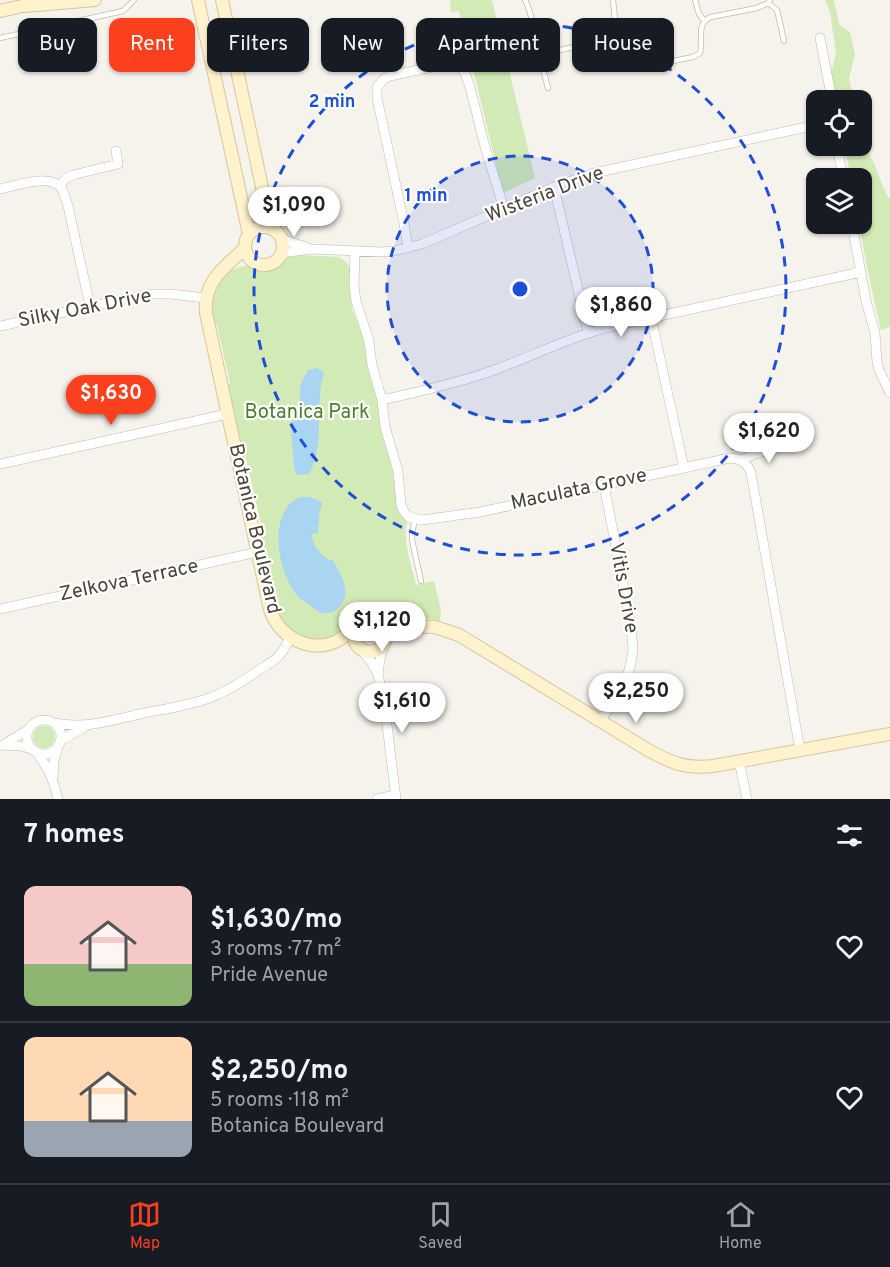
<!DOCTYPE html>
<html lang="en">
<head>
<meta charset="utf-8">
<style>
  :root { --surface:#171b24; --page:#242831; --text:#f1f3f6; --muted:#9ea1a6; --line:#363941; --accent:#fc3f1d }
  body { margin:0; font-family:Overpass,sans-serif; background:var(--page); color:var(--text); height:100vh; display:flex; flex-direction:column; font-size:22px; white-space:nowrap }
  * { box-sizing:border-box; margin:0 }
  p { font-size:20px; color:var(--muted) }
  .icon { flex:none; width:33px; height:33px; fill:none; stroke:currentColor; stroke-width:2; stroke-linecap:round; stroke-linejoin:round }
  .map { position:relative; height:799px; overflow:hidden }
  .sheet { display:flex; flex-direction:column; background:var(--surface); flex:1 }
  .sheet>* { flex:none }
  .guide { position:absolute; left:18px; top:18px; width:855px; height:54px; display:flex; gap:12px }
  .buttons { position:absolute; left:806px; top:90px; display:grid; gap:12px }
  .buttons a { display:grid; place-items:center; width:66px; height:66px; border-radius:12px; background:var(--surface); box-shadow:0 2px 4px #0004; font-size:30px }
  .price { position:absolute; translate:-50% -51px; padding:0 14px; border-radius:21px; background:#fff; color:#222; font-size:20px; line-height:39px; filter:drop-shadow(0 2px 3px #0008) }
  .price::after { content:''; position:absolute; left:50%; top:36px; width:18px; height:14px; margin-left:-9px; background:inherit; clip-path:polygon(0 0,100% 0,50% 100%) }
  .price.on { background:var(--accent); color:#fff }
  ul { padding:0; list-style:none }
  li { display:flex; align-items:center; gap:18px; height:150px; padding:0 24px }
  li+li { border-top:2px solid var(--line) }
  li span { display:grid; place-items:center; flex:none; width:168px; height:120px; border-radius:12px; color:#555 }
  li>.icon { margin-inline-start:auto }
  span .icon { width:72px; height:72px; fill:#fffc; stroke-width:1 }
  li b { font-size:26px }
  h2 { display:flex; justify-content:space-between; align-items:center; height:72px; padding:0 24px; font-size:26px }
  .chip { padding:0 21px; border-radius:12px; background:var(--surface); box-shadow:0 2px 4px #0004; font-size:21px; line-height:54px }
  .chip.on { background:var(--accent); color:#fff }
  .tab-bar { display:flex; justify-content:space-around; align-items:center; height:84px; border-top:2px solid var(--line); background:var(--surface); font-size:16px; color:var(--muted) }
  .tab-bar a { display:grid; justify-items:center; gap:3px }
  .tab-bar .on { color:var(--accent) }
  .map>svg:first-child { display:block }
</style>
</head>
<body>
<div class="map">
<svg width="890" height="799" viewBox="0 0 890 799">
  <rect width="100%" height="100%" fill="#f6f3ec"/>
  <path fill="#d2eab5" d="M 450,0 L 492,0 L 535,178 L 503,193 L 459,11 L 451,12 Z
    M 825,0 L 834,0 L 839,24 L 850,32 L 855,54 L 849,79 L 854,100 L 836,100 L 831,74 L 836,53 L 830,12 Z
    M 848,146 C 852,146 859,144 863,147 C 875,155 880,187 890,199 L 890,327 L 881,330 L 869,277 L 859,224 L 861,224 L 861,178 L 851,178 L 845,149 Z
    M 299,255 L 339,257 L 346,262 L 350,268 L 350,295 L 352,309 L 362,334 L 370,378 L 378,401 L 381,428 L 392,466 L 397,507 L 399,513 L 407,522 C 402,542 412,565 416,585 L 434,581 L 441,610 L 440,621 C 434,620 427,618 421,618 C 412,618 402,623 393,622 C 384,621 375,615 366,617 C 356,619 347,629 338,634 C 311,648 283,632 275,605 L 278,602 L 274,583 L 270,580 L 259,527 L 261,524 L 243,446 L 240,443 L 228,385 L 230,383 L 217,325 L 214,322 C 209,298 216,271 244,266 C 252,265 260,269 268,267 C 275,266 279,260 285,258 C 289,256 294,256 299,255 Z
    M33 737a11 11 0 1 1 22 0a11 11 0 1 1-22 0Z"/>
  <path fill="#a9d4f2" d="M 317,368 L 324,373 C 313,407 327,441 309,474 L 296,475 C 292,457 293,441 290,423 C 304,413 299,407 300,393 C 300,384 304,377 308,370 Z
    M 302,497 L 310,497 L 322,502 L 319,516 L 318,533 L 311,535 C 314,547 320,554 330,561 L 332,559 C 340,573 353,592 340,606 C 336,611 330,614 324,613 C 319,613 315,609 311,606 C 305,602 298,598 294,591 C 282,575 275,543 280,524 C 282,512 290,500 302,497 Z"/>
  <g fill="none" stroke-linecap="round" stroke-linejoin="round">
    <defs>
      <path id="lane" d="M 525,0 C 534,16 532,35 541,51 L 551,52 L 606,40 L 615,39 C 627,50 620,62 638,68 L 693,57 L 700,53 C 704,39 695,24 711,17 L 757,8 L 768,3 L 770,0
        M 613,0 L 616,29 L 615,39
        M 695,0 L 699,14 L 704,20
        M 768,3 L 777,10 L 784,41
        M 0,38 L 123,11 L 134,0
        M 541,51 L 540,57 L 548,88
        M 415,519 L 412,533 L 412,540 L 421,581"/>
      <path id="street" d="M 820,38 L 832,100
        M 837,146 L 843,178
        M 60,186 L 64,194 L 68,206 L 90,306
        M 554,187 L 588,332
        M 0,189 C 17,186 45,174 60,186 L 66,178 L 73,175 L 118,164 L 116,151
        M 852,224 L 866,301 L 875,333 L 877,362 L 879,370 L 890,393
        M 281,239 L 309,248
        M 408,248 L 404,223 L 377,98 L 377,87 L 384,79 L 390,76 L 446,64 L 456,65 L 461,68 L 465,73 L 470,87 L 485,147 L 504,209
        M 355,252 L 354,286 L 356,301 L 369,341 L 372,365 L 382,400 L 385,427 L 398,471 L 401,505 L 405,513 L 409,517 L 422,520 L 480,512 L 730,458 C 741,459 747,462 751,473 L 800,750
        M 281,253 L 312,249 L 381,252 L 394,251 L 422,244 L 554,187 L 594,173 L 816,125
        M 651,317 L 684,468
        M 0,326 L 149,294 L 171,294 L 205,298
        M 382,400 C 418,392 454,384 489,372 C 528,358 565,339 605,328 L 861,272
        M 742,460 L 752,455 L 788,445
        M 0,464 L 227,414
        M 0,609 L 258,552
        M 384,644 L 380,659 L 378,674 L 385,708 L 396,799
        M 361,650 L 370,660 L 378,674
        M27 737a17 17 0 1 1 34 0a17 17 0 1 1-34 0Z
        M 601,721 L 627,676 L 631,663 L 633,649 L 631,625 L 604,485
        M 54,723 C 86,729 109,721 140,714 C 164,709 189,706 212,697 C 227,691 242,682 256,672 C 274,660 281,659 290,637
        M 60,741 L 85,727
        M 0,745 L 22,746 L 31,749
        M 3,745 L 29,729
        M 37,753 C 49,769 53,779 58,799
        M 739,761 L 747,799
        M 53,777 L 54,761 L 58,746
        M 377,799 L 395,795"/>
      <path id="secondary" d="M 198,0 L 249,234
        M 222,0 L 268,215 L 276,232
        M 24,6 L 95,0
        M 0,11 L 32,4
        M245 246a19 19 0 1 1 38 0a19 19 0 1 1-38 0Z
        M 245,248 C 224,268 203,281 206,313 L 270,610 C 280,637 308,653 335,642 C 342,639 349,633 355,629
        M354 636a16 16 0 1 1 32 0a16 16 0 1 1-32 0Z
        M 380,623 L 393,626 L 435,627 L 459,635 L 648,750 C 671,763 686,769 713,766 L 890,734"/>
    </defs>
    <use href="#lane" stroke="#c2bbae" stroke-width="6"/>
    <use href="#street" stroke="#c2bbae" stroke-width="10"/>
    <use href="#secondary" stroke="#d6c79b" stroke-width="14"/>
    <use href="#lane" stroke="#fff" stroke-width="4.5"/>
    <use href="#street" stroke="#fff" stroke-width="9"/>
    <use href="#secondary" stroke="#fff3cd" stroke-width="12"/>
  </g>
  <circle cx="520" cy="289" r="133" fill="#1d4ed8" fill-opacity=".12"/>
  <g fill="none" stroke="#1d4ed8" stroke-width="3" stroke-dasharray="10 8">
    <circle cx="520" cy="289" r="133"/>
    <circle cx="520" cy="289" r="266"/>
  </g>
  <g text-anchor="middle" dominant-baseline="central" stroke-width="4.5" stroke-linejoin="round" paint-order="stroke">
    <g font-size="20" fill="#4b4439" stroke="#fff">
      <text transform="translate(545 195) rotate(-21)">Wisteria Drive</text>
      <text transform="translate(85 309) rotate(-11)">Silky Oak Drive</text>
      <text transform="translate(579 490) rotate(-12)">Maculata Grove</text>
      <text transform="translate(254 529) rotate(77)">Botanica Boulevard</text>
      <text transform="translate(129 581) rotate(-12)">Zelkova Terrace</text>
      <text transform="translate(623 588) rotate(80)">Vitis Drive</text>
    </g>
    <g font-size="20" fill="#4a7f2a" stroke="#fff">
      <text x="307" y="413">Botanica Park</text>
    </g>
  </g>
  <circle cx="520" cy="289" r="9" fill="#1d4ed8" stroke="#fff" stroke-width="3"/>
  <g font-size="18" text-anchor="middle" font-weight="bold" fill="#1d4ed8" stroke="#fff" stroke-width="4.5" stroke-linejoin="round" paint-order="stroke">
    <text x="332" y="107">2 min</text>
    <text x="426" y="201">1 min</text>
  </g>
</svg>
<div class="buttons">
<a><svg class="icon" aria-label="locate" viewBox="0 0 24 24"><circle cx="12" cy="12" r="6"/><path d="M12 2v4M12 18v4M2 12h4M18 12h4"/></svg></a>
<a><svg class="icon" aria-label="layers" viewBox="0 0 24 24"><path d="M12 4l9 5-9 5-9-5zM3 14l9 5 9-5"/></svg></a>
</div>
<b class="price" style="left:294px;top:238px">$1,090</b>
<b class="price" style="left:621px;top:338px">$1,860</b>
<b class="price on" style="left:111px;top:426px">$1,630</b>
<b class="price" style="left:769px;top:464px">$1,620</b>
<b class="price" style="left:382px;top:653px">$1,120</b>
<b class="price" style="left:636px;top:724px">$2,250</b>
<b class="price" style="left:402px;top:734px">$1,610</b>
<div class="guide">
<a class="chip">Buy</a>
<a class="chip on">Rent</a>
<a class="chip">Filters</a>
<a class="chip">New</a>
<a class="chip">Apartment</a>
<a class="chip">House</a>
</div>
</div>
<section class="sheet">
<h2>7 homes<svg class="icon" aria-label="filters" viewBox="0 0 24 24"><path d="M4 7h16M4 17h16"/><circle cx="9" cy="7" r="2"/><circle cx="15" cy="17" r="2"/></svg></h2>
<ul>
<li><span style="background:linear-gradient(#f6c9c9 65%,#8fb573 0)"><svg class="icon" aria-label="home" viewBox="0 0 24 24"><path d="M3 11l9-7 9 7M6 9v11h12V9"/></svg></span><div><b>$1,630/mo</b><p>3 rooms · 77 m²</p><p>Pride Avenue</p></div><svg class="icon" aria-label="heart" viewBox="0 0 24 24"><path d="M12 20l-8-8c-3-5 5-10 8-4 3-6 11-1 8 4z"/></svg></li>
<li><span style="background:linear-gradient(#ffd9b3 70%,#9aa5b1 0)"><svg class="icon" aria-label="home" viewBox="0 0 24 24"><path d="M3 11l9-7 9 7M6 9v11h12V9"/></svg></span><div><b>$2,250/mo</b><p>5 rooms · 118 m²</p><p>Botanica Boulevard</p></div><svg class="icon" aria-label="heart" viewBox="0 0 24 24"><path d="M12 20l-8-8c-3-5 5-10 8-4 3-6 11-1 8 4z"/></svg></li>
</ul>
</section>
<nav class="tab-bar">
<a class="on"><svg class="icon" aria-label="map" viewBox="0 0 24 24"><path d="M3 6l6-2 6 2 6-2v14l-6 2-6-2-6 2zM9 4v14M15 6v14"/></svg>Map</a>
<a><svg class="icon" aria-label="saved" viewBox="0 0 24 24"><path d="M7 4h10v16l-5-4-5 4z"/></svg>Saved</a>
<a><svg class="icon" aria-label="home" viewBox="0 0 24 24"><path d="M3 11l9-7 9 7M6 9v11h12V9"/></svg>Home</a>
</nav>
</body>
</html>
